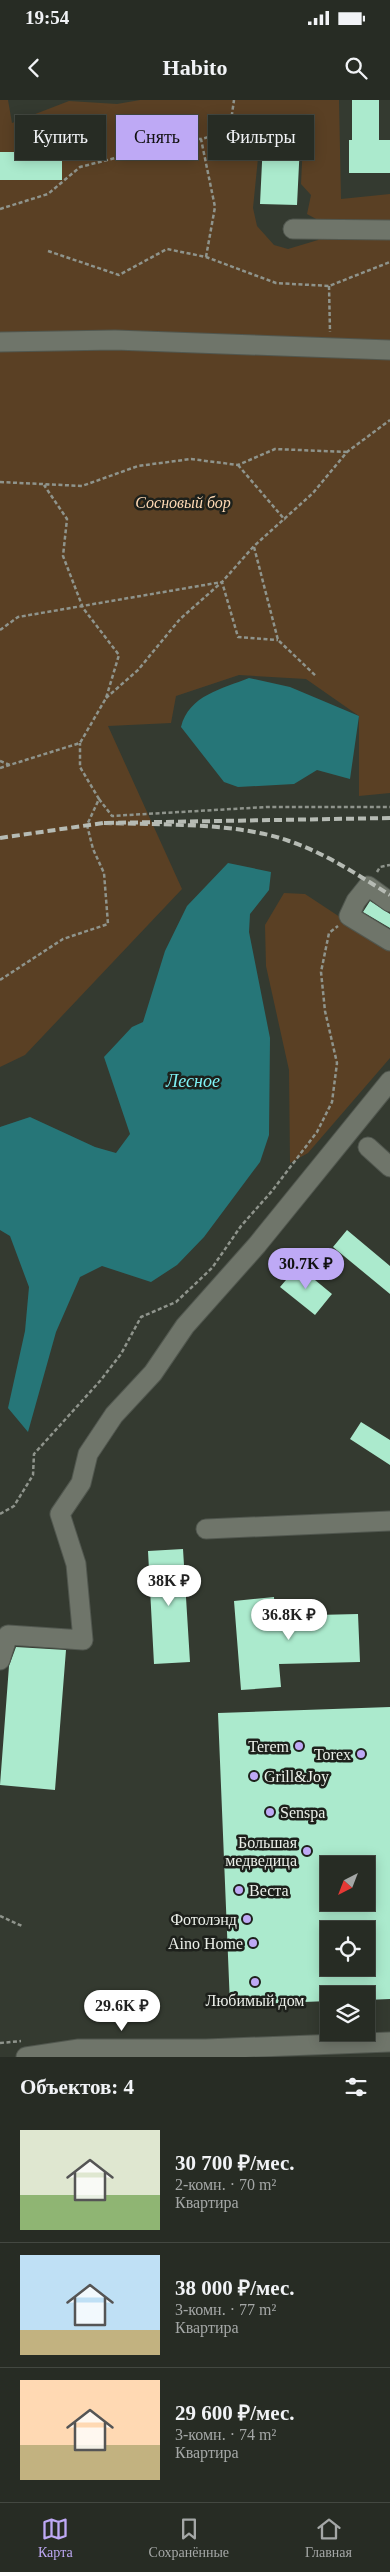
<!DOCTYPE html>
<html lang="ru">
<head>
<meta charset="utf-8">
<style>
  :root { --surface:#272c24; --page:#2f342c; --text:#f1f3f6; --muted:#a4a7a6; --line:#434841; --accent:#bea9f5 }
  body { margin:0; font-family:"Times New Roman",serif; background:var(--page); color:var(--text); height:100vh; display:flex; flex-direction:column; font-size:19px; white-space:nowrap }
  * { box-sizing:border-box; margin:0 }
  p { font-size:16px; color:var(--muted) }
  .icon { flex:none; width:28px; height:28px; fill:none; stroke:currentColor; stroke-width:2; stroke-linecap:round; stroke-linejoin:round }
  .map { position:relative; height:1957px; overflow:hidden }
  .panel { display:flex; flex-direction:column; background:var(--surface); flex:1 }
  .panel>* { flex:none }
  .banner { position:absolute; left:15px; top:15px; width:360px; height:45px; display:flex; gap:10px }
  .needle { width:32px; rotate:222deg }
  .tools { position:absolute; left:320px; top:1756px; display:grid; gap:10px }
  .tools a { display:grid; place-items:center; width:55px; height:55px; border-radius:0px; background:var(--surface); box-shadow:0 2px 12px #0003,0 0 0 1px var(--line); font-size:25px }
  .price { position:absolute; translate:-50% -42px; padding:0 11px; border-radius:18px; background:#fff; color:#222; font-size:16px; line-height:32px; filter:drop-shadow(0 1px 2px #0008) }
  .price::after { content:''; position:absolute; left:50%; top:30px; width:15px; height:11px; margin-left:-8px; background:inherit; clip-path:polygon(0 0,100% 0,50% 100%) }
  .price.current { background:var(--accent); color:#111 }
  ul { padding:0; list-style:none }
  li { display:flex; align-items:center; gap:15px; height:125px; padding:0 20px }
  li+li { border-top:1px solid var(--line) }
  li span { display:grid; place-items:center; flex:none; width:140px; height:100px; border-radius:0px; color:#555 }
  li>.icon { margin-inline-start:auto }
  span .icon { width:60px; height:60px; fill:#fffc; stroke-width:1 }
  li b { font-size:21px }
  h2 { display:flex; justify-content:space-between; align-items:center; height:60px; padding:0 20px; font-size:21px }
  .pill { padding:0 18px; border-radius:0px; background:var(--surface); box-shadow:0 2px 12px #0003,0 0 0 1px var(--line); font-size:18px; line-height:45px }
  .pill.current { background:var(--accent); color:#111 }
  .status { display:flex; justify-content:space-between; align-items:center; height:35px; padding:0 25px; background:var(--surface); direction:ltr }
  .status svg { height:14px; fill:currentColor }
  header { display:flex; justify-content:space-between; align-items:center; height:65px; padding:0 20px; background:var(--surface); font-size:22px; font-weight:700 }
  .menu { display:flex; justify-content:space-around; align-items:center; height:70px; border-top:1px solid var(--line); background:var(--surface); font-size:14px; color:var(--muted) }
  .menu a { display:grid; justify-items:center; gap:2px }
  .menu .current { color:var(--accent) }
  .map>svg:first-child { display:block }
</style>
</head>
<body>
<div class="status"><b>19:54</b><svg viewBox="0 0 49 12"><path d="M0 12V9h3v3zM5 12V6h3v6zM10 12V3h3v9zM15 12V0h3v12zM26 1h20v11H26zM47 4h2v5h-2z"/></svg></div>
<header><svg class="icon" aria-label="back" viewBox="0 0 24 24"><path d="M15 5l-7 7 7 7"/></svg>Habito<svg class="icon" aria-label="search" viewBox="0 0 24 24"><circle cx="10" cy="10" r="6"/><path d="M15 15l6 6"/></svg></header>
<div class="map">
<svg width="390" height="1957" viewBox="0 0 390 1957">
  <rect width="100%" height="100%" fill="#343a30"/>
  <path fill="#5a4024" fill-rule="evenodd" d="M 0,0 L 8,0 L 12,23 L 69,1 L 117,4 L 140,0 L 339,0 L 341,99 L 390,94 L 390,693 L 359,696 L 359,616 L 306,579 L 239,575 L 176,596 L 171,623 L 108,626 L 182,789 L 25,955 L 0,967 ZM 260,38 L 303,42 L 301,84 L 311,95 L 307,114 L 327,125 L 318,140 L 288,149 L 274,145 L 257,126 L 253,108 Z
    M 284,793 L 305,794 L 390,850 L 390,958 L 308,1053 L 290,1063 L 289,970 L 266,866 L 265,825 Z"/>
  <path fill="#267678" d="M 249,578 L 290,587 L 359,616 L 350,679 L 317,670 L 294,684 L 238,687 L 224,682 L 181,627 C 189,595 222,589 249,578 Z
    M 228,763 L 271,772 L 269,790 L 250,814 L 249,832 L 270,938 L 269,1035 L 260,1062 L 204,1137 L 177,1165 L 151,1182 L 102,1166 L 80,1177 L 56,1232 L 28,1332 L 8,1308 L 25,1231 L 29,1187 L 10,1136 L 0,1130 L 0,1027 L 30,1017 L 95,1047 L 116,1053 L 130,1034 L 104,957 L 132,927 L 143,922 L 165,851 L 187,806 Z"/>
  <path fill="#abeacd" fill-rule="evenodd" d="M 352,0 L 379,0 L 379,40 L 390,40 L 390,73 L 349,73 L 349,40 L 352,40 Z
    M 263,42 L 300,44 L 297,105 L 260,104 Z
    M 0,52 L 62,52 L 62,80 L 0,80 Z
    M 370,801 L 390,814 L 390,828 L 363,812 Z
    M 347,1130 L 390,1166 L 390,1194 L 333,1147 Z
    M 298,1166 L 332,1194 L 315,1215 L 280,1187 Z
    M 361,1322 L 390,1340 L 390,1365 L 350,1339 Z
    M 183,1449 L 190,1562 L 154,1564 L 148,1451 Z
    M 274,1497 L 275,1516 L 358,1514 L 360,1562 L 279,1564 L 281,1587 L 241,1590 L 234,1501 Z
    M 16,1547 L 66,1550 L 55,1690 L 0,1685 L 9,1566 Z
    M 390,1607 L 390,1899 L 366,1900 L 366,1895 L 329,1895 L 329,1901 L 230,1905 L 218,1613 ZM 329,1765 L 366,1765 L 366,1802 L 329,1802 ZM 329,1830 L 366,1830 L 366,1868 L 329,1868 Z"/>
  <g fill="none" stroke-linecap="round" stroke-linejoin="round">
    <defs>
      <path id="minor" d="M 293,129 L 390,130
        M 0,242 L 115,240 L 390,250
        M 390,802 L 368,786 L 356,801 L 349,816 L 390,841
        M 368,1047 L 390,1067
        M 206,1429 L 390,1421
        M 0,1560 L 8,1535 L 83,1540 L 76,1464 L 60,1414 L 81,1383 L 88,1354 L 114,1315 L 153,1273 L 185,1226 L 257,1145 L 390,981
        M 26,1957 L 79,1949 L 206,1949 L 390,1942"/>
    </defs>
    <use href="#minor" stroke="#51574f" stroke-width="21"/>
    <path stroke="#8f948c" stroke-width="2.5" stroke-dasharray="4 2.5" stroke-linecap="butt" d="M 0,109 L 48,94 L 80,67 L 123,56 L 171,38 L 201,39
      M 48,151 L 119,175 L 167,149 L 206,157 L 276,183 L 329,186 L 390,162
      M 206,157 L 215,107 L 201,39 L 224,33 L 232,14 L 234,0
      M 329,186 L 330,232
      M 238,365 L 285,420
      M 0,382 L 82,386 L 138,366 L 191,359 L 238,365 L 275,349 L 347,352
      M 254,447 L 278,540 L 316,576
      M 0,530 L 18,517 L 222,482 L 238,537 L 278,540
      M 106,598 L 138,570 L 180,519 L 222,482 L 254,446 L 313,393 L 347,352 L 390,320
      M 0,661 L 10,665
      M 0,668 L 80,643 L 106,598 L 119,555 L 83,508 L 63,456 L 67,419 L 44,385
      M 99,699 L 112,716 L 266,707 L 390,707
      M 377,772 L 380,767 L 390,765
      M 0,880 L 63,839 L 108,824 L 104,773 L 93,749 L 87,725 L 99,699 L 80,667 L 80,643
      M 0,1414 L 14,1406 L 33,1375 L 34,1354 L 100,1281 L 121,1254 L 141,1217 L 176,1202 L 212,1168 L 241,1126 L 272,1091 L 317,1032 L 332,1002 L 337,963 L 325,911 L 321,872 L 329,833 L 338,826
      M 0,1816 L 22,1826
      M 0,1943 L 21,1941"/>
    <use href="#minor" stroke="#6f756a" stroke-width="19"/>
    <path stroke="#b6bbb4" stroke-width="4" stroke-dasharray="8 4" stroke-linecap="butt" d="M 390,718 L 103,723 C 160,725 236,722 289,741 C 325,753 358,775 390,795
      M 0,738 L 103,723"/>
  </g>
  <g fill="#bea9f5" stroke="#1d201b" stroke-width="2">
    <circle cx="299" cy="1646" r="5"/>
    <circle cx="361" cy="1654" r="5"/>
    <circle cx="254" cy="1676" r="5"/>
    <circle cx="270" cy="1712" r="5"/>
    <circle cx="307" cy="1751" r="5"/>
    <circle cx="239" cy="1790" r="5"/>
    <circle cx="247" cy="1819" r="5"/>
    <circle cx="253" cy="1843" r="5"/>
    <circle cx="255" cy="1882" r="5"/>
  </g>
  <g text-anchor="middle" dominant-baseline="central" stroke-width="5" stroke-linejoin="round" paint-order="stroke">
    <g font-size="16" font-style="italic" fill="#fdd8b4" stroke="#1d201b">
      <text x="183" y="402">Сосновый бор</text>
    </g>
    <g font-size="16" fill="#ecf0ea" stroke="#1d201b" text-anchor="end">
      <text x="289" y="1646">Terem</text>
      <text x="351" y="1654">Torex</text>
      <text x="264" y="1676" text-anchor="start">Grill&amp;Joy</text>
      <text x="280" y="1712" text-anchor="start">Senspa</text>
      <text x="297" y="1742">Большая<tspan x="297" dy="18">медведица</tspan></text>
      <text x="249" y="1790" text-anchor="start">Веста</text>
      <text x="237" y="1819">Фотолэнд</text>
      <text x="243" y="1843">Aino Home</text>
      <text x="255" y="1900" text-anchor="middle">Любимый дом</text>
    </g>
    <g font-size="18" font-style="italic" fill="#7ef1f4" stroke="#1d201b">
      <text x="193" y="981">Лесное</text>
    </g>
  </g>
</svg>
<div class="tools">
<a><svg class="needle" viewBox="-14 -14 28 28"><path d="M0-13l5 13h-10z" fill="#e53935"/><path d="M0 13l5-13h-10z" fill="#a4a7a6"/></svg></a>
<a><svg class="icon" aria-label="locate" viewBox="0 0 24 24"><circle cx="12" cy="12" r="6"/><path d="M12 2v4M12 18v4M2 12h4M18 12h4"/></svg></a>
<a><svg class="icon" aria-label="layers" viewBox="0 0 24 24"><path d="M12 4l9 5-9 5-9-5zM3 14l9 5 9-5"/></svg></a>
</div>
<b class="price current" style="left:306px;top:1190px">30.7K ₽</b>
<b class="price" style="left:169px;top:1507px">38K ₽</b>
<b class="price" style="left:289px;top:1541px">36.8K ₽</b>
<b class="price" style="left:122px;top:1932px">29.6K ₽</b>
<div class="banner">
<a class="pill">Купить</a>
<a class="pill current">Снять</a>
<a class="pill">Фильтры</a>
</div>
</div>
<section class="panel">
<h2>Объектов: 4<svg class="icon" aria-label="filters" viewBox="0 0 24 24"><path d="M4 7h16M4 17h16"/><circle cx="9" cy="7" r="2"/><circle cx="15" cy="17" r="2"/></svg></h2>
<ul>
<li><span style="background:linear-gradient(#dfe7d0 65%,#8fb573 0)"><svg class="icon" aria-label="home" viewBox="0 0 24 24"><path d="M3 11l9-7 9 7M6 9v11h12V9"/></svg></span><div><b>30 700 ₽/мес.</b><p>2-комн. · 70 m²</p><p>Квартира</p></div></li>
<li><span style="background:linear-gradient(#bfe0f5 75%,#c2b280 0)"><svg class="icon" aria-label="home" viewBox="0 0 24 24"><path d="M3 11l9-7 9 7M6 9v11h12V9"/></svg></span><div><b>38 000 ₽/мес.</b><p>3-комн. · 77 m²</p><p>Квартира</p></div></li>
<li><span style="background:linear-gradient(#ffd9b3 65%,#c2b280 0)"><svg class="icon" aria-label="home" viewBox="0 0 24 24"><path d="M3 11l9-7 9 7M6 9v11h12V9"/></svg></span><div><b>29 600 ₽/мес.</b><p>3-комн. · 74 m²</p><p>Квартира</p></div></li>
</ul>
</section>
<nav class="menu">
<a class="current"><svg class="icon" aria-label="map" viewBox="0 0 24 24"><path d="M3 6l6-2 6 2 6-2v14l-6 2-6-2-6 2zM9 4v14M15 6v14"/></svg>Карта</a>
<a><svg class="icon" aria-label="saved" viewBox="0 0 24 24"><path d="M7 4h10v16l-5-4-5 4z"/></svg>Сохранённые</a>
<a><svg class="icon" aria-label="home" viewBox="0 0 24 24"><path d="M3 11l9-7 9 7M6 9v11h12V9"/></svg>Главная</a>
</nav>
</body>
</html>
